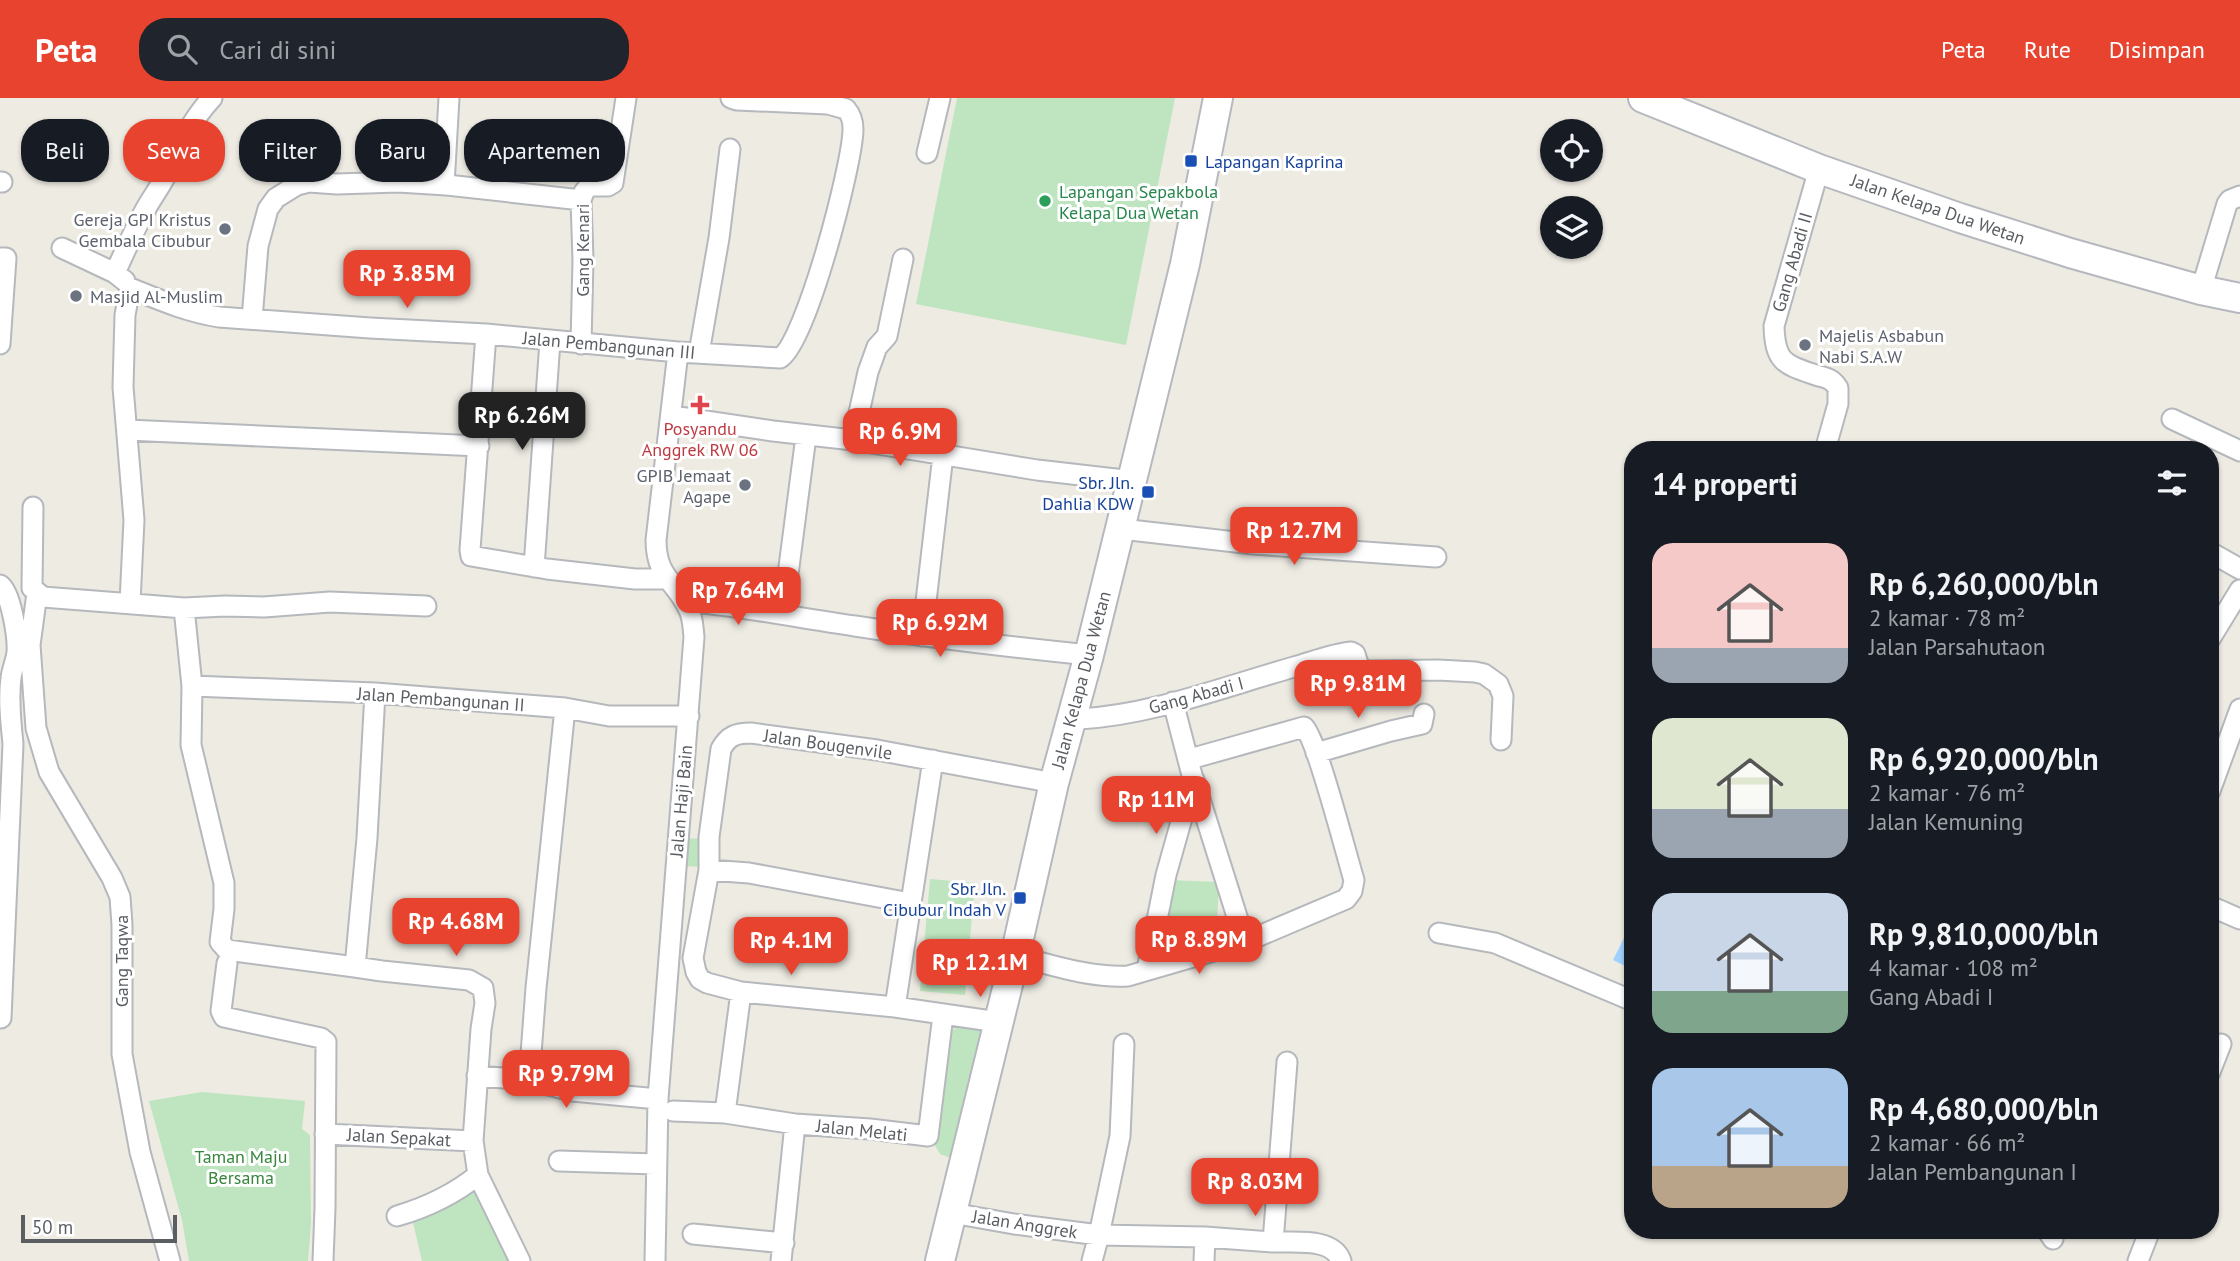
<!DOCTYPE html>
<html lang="id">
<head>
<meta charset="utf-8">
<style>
  :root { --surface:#171b24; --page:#20242c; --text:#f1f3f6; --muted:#9ea1a6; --accent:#e7432e }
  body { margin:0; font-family:"PT Sans",sans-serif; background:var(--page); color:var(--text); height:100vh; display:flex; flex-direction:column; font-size:26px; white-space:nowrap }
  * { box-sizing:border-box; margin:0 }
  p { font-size:23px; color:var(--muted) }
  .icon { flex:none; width:38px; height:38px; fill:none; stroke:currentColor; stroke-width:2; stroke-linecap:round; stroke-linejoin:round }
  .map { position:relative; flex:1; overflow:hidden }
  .side { position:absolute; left:1624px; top:343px; width:595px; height:798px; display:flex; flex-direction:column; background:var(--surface); border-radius:28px; box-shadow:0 2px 5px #0004 }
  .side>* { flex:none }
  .banner { position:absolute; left:21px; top:21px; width:665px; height:63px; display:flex; gap:14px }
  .fabs { position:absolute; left:1540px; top:21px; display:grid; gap:14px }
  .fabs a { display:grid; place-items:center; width:63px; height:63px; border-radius:50%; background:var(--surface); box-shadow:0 2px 5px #0004; font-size:35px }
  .scale { position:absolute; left:21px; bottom:18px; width:156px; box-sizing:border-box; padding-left:7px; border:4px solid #5a5e63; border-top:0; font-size:19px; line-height:24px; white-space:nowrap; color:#5a5e63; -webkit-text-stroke:5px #fff; paint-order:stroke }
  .price { position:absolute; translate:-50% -60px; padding:0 16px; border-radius:14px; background:var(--accent); color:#fff; font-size:23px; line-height:46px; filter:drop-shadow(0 2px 4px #0008) }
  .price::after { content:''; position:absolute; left:50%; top:42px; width:21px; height:16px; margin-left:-10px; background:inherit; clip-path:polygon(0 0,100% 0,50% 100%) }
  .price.on { background:#222; color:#fff }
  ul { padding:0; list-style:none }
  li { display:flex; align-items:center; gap:21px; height:175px; padding:0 28px }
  li span { display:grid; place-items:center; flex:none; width:196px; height:140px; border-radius:21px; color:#555 }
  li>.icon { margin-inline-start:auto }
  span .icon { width:84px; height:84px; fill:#fffc; stroke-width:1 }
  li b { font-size:30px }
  h2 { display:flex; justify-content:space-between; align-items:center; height:84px; padding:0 28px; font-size:30px }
  .chip { padding:0 24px; border-radius:28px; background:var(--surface); box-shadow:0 2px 5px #0004; font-size:24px; line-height:63px }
  .chip.on { background:var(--accent); color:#fff }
  header { display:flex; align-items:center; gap:42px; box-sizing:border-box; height:98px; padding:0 35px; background:var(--accent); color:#fff }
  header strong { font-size:33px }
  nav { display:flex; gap:38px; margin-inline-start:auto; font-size:24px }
  .search { width:490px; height:63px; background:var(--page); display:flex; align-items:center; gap:18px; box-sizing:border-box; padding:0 24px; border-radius:28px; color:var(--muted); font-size:26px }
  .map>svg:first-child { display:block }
</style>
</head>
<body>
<header>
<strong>Peta</strong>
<div class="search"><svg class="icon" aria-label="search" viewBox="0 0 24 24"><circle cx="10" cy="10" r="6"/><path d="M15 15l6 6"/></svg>Cari di sini</div>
<nav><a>Peta</a><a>Rute</a><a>Disimpan</a></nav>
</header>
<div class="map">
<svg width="2240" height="1163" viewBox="0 0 2240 1163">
  <rect width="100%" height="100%" fill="#edebe2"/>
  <path fill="#bee5bf" d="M 957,0 L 1175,0 L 1126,247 L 916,206 Z
    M 685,740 L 703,741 L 701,769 L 683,768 Z
    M 930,781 L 975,785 L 965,897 L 920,893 Z
    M 1168,782 L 1219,784 L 1216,842 L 1165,839 Z
    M 967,924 L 991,928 L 956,1062 L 940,1056 L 931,1041 L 943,998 L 940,990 L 947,942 L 953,932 Z
    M 202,994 L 305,1003 L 302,1031 L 310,1037 L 311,1125 L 308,1163 L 189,1163 L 182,1122 L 149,1003 Z
    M 479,1087 L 513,1163 L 422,1163 L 412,1120 Z"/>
  <path fill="#a1d2fe" d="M 1633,822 L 1633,872 L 1613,862 Z"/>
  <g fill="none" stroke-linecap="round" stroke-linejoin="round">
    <defs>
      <path id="street" d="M 927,55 L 940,0
        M 1819,71 L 1774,228 C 1775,266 1786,267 1819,278 C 1828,280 1833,282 1838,290 L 1838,306 L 1827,345
        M 0,84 L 2,84
        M 444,87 L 449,0
        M 62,150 L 115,175 L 125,183
        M 0,160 L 6,160 L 0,246
        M 115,175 C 124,155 133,135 143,116 C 151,100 163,86 170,69 C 181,45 193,20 212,0
        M 130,190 C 160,202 187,214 219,219 L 370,230 L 486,236 L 678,254 L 780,260 C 806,245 853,65 853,31 C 853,22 851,17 846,11 L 828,6 L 737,2 L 731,0
        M 130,190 L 125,217 L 123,289 L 134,422 L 130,504
        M 2201,192 L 2227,106 L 2230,102 L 2240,98
        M 252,221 L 258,148 L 268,111 L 276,100 L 297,87 L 309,84 L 337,86 L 398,84 L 447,87 L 581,102
        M 486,236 L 470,452 L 471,458 L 547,471 L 635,481 L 666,481
        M 581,246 L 583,162 L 581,102 L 584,94 L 589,88 L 608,88 L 613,85 L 626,0
        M 699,255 L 719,140 L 730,51
        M 672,318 L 773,333 L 853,342 L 1037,372 L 1133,383
        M 2172,321 L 2240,353
        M 127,332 L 479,348
        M 853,342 L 868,274 L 877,249 L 887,238 L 903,161
        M 33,409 L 32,490 L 43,499 L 184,510 L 225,508 L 264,509 L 330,504 L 426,508
        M 1121,431 L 1253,446 L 1436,459
        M 2210,454 L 2240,471
        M 534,469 L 550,243
        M 0,487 C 11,494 18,540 17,554 C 16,563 12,571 11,580 C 8,602 11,625 13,646 L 1,920
        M 37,495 L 30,547 L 36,630 L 49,674 L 112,780 L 120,799 L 122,827 L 122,956 L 140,1054 L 170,1163
        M 684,503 C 742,508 798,520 855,528 C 933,540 1011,549 1089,557
        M 184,510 L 192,588 L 191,647 L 224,785 L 224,811 L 220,844 L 227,852 L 355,869
        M 783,515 L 806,338
        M 922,538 L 943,357
        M 2210,541 L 2240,492
        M 192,588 L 375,595 L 565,610 L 609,618 L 689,618
        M 375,595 L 367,740 L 355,869 L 382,873 L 469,882 L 483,890 L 485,905 L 481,931 L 473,1043 L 478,1077 L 520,1163
        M 1072,615 L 1079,621 C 1152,617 1223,589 1294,569 C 1312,564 1332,556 1351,554 L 1355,556 L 1360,572 L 1363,573 L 1438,572 L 1475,574 L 1484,576 L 1498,586 L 1503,598 L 1501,642
        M 1316,655 L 1391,633 L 1422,626 L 1424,616
        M 1194,682 L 1245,844
        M 2210,693 L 2240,611
        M 709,772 L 749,775 L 910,805
        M 2210,808 L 2240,821
        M 1439,835 L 1495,845 L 1633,903
        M 1015,858 C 1053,867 1089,880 1128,878 L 1245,844 L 1346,801 L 1352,793 L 1354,782 C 1346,756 1317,641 1304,629 L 1190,661
        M 227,865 L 221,913 L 224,919 L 321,940 L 326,944 L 325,1110 L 323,1163
        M 1147,872 L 1166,777 L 1193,681 L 1173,604
        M 895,909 L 933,662
        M 998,924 L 895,909 L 741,894 L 707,885 L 700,881 L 696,874 L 693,860 L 709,772 L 709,739 L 721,651 C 728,638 736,635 751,635 L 877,652 L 1054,685
        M 2210,974 L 2221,946
        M 477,978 L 529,982 L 572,993 L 658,1001
        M 529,982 L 536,890 L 565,610
        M 673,1013 L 725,1015 L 795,1026 L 870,1031 L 928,1038 L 943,917
        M 725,1015 L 741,894
        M 325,1036 L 473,1043
        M 559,1063 L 656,1066
        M 952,1115 L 1014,1126 L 1099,1137 L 1120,1038 L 1124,946
        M 397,1118 C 428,1109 453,1097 478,1077
        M 2047,1132 L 2053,1141
        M 693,1136 L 784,1145
        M 1273,1144 C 1294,1145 1333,1139 1341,1163
        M 655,1163 L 658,1001 L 694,539 C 693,530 693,520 689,512 C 676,483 656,480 656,442 L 678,254
        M 781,1163 L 795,1026
        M 1092,1163 L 1099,1137 L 1205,1139 L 1273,1144 L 1287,964
        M 1204,1163 L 1205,1139
        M 2138,1163 L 2150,1132"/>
      <path id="secondary" d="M 1643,0 L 1819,71 L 1960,120 L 2070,155 L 2201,192 L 2240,200
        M 940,1163 L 1015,858 L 1054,685 L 1089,557 L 1185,166 L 1218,0"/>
    </defs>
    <use href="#street" stroke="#b5b8bc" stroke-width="23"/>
    <use href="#secondary" stroke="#b5b8be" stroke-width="32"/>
    <use href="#street" stroke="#fff" stroke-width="19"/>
    <use href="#secondary" stroke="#fff" stroke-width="28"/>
  </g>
  <g fill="#1a4fb4" stroke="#fff" stroke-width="2.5">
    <rect x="1184" y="56" width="14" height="14" rx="3.5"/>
    <rect x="1141" y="387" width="14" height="14" rx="3.5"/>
    <rect x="1013" y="793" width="14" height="14" rx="3.5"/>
  </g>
  <circle fill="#2e9e5b" stroke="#fff" stroke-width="2.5" cx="1045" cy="103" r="7"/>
  <g fill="#6b7280" stroke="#fff" stroke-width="2.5">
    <circle cx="225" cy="131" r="7"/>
    <circle cx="76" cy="198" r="7"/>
    <circle cx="1805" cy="247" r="7"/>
    <circle cx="745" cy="387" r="7"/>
  </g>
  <path fill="#e0444e" stroke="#fff" stroke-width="2.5" d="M696.5 296.5h7v7h7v7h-7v7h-7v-7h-7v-7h7z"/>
  <g text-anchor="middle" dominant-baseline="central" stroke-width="6" stroke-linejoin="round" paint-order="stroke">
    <g font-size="18" fill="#164399" stroke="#fff" text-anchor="end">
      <text x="1205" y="63" text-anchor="start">Lapangan Kaprina</text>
      <text x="1134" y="384">Sbr. Jln.<tspan x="1134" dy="21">Dahlia KDW</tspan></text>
      <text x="1006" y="790">Sbr. Jln.<tspan x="1006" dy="21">Cibubur Indah V</tspan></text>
    </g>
    <g font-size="18" fill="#27864d" stroke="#fff" text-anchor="start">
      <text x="1059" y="93">Lapangan Sepakbola<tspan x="1059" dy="21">Kelapa Dua Wetan</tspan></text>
    </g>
    <g font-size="18" fill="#5a5e63" stroke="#fff">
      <text transform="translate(1938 111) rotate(19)">Jalan Kelapa Dua Wetan</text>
      <text transform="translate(582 152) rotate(-90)">Gang Kenari</text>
      <text transform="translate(1792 164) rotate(-74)">Gang Abadi II</text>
      <text transform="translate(609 247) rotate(5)">Jalan Pembangunan III</text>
      <text transform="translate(1081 582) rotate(-75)">Jalan Kelapa Dua Wetan</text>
      <text transform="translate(1196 597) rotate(-15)">Gang Abadi I</text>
      <text transform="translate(441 601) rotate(4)">Jalan Pembangunan II</text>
      <text transform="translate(828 646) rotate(8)">Jalan Bougenvile</text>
      <text transform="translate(681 703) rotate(-85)">Jalan Haji Bain</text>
      <text transform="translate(121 863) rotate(-90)">Gang Taqwa</text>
      <text transform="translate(862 1032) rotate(6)">Jalan Melati</text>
      <text transform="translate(399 1039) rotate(3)">Jalan Sepakat</text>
      <text transform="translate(1025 1126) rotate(9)">Jalan Anggrek</text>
    </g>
    <g font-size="18" fill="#5b616d" stroke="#fff" text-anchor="end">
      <text x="211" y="121">Gereja GPI Kristus<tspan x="211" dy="21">Gembala Cibubur</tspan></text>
      <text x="90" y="198" text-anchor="start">Masjid Al-Muslim</text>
      <text x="1819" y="237" text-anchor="start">Majelis Asbabun<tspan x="1819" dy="21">Nabi S.A.W</tspan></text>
      <text x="731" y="377">GPIB Jemaat<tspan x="731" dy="21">Agape</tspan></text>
    </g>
    <g font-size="18" fill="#be3a42" stroke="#fff">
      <text x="700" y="330">Posyandu<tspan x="700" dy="21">Anggrek RW 06</tspan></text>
    </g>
    <g font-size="18" fill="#36863c" stroke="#fff">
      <text x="241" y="1058">Taman Maju<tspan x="241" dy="21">Bersama</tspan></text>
    </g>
  </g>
</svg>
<div class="fabs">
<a><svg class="icon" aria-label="locate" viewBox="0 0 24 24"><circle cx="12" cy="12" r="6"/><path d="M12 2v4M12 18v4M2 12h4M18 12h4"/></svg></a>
<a><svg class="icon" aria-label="layers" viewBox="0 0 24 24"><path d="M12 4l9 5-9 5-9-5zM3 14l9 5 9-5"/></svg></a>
</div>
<div class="scale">50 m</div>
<b class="price" style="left:407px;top:212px">Rp 3.85M</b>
<b class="price on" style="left:522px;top:354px">Rp 6.26M</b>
<b class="price" style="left:900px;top:370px">Rp 6.9M</b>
<b class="price" style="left:1294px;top:469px">Rp 12.7M</b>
<b class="price" style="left:738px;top:529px">Rp 7.64M</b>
<b class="price" style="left:940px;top:561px">Rp 6.92M</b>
<b class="price" style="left:1358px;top:622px">Rp 9.81M</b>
<b class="price" style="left:1156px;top:738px">Rp 11M</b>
<b class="price" style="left:456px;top:860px">Rp 4.68M</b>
<b class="price" style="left:1199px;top:878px">Rp 8.89M</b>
<b class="price" style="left:791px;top:879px">Rp 4.1M</b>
<b class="price" style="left:980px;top:901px">Rp 12.1M</b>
<b class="price" style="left:566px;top:1012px">Rp 9.79M</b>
<b class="price" style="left:1255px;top:1120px">Rp 8.03M</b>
<div class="banner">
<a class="chip">Beli</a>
<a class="chip on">Sewa</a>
<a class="chip">Filter</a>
<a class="chip">Baru</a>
<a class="chip">Apartemen</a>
</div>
<section class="side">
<h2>14 properti<svg class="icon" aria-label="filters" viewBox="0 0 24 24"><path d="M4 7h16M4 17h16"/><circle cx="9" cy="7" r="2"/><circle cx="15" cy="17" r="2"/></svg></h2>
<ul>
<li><span style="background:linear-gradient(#f6c9c9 75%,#9aa5b1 0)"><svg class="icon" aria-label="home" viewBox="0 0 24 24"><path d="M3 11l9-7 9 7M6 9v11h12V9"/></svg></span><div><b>Rp 6,260,000/bln</b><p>2 kamar · 78 m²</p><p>Jalan Parsahutaon</p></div></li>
<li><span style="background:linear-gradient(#dfe7d0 65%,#9aa5b1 0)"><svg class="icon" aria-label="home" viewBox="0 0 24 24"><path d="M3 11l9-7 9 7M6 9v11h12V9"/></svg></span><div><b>Rp 6,920,000/bln</b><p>2 kamar · 76 m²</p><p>Jalan Kemuning</p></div></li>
<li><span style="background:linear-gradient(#c9d6e8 70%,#7fa58c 0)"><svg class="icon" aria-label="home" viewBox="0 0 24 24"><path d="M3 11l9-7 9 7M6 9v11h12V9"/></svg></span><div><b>Rp 9,810,000/bln</b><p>4 kamar · 108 m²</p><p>Gang Abadi I</p></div></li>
<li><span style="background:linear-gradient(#a9c7e8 70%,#b9a48a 0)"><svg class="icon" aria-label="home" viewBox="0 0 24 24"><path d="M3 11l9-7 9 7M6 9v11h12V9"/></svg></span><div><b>Rp 4,680,000/bln</b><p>2 kamar · 66 m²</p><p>Jalan Pembangunan I</p></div></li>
</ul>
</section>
</div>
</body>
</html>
